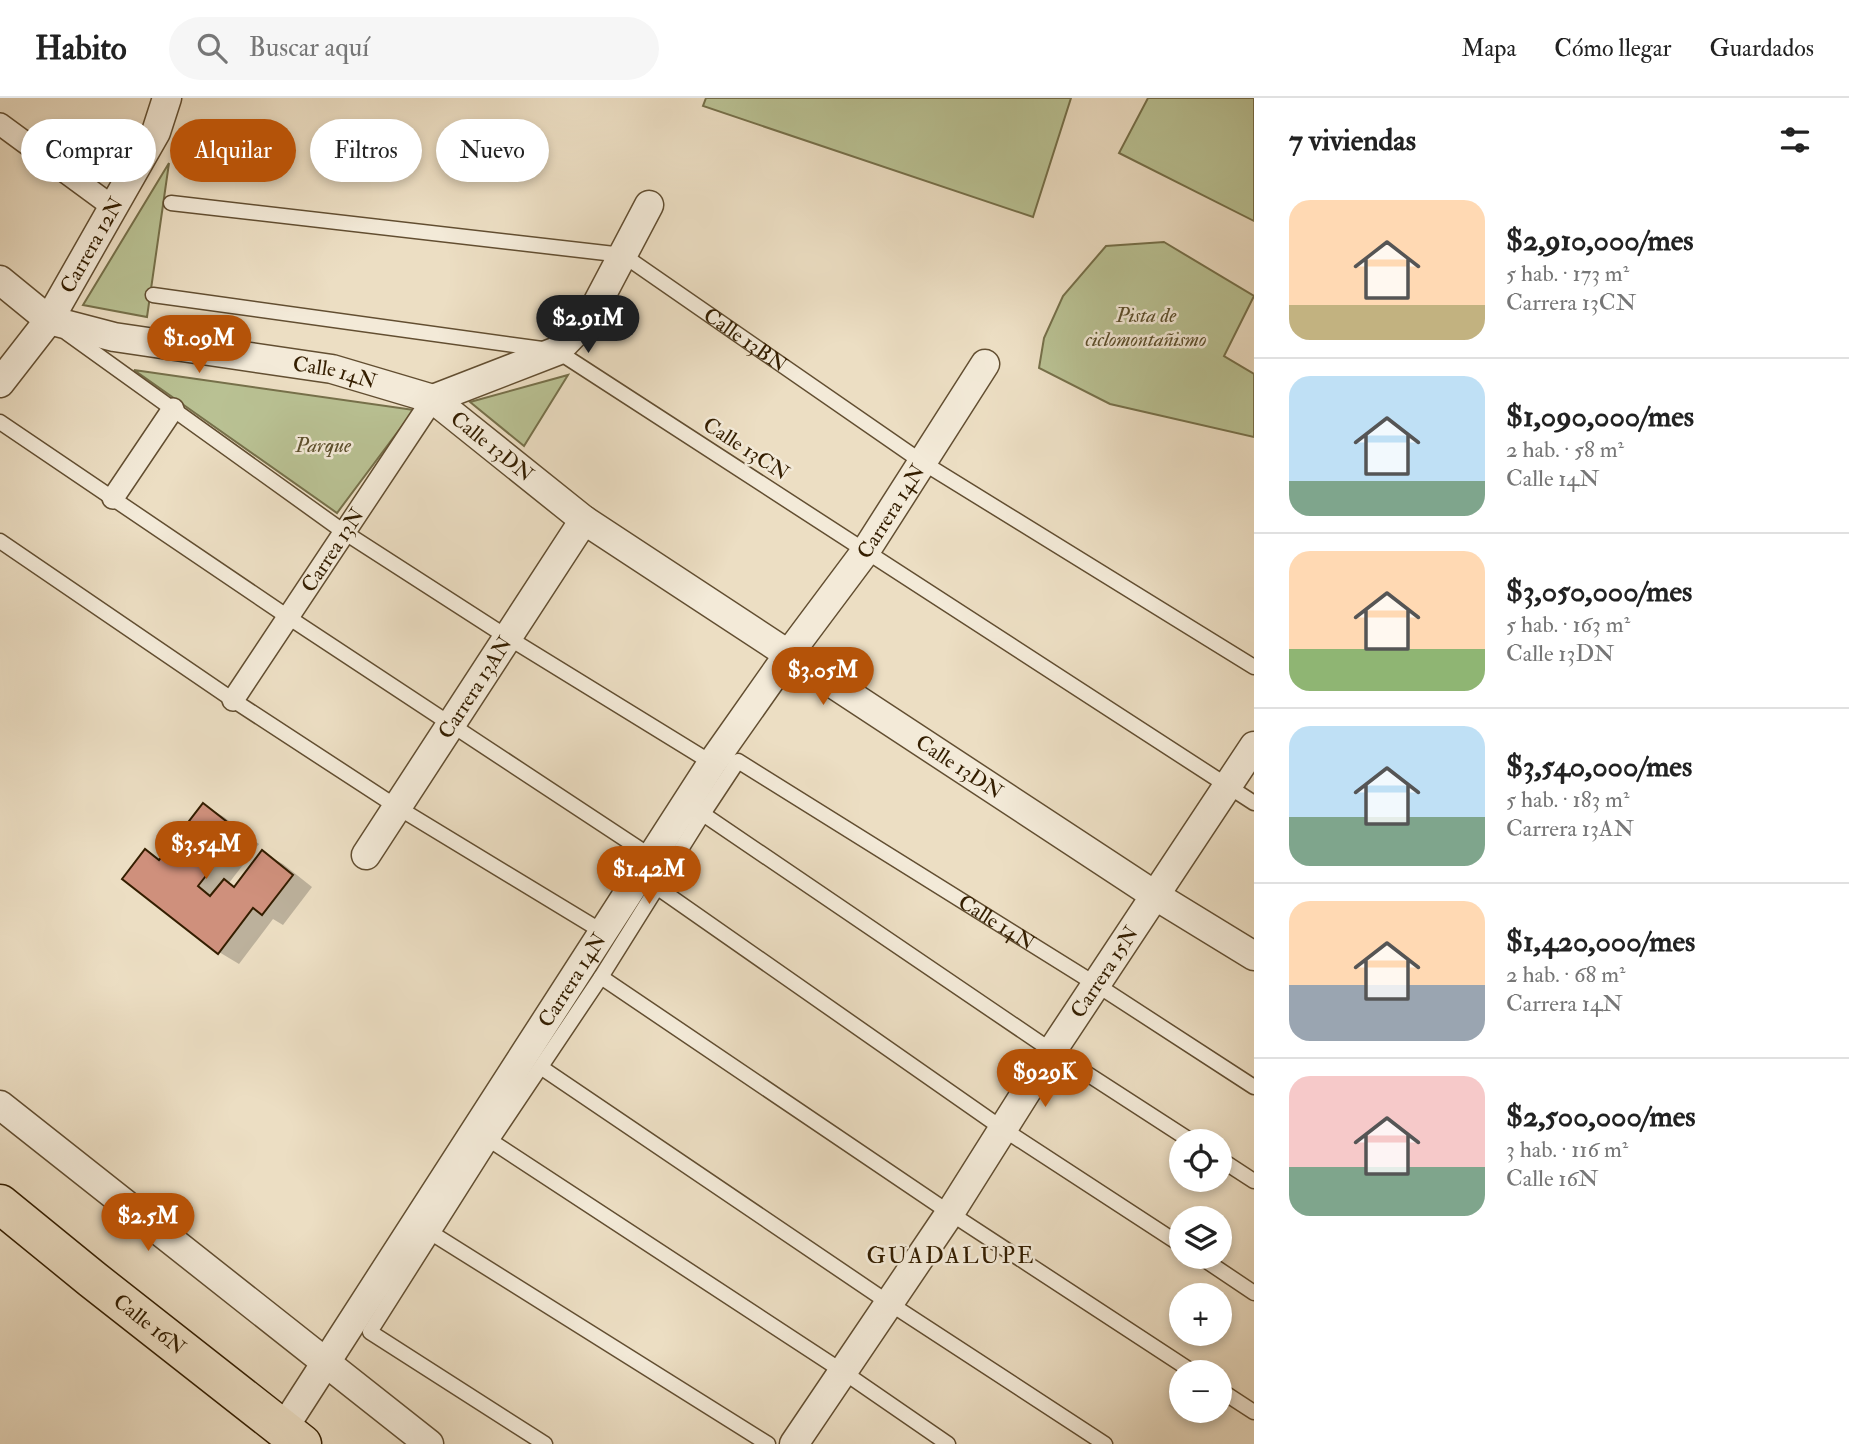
<!DOCTYPE html>
<html lang="es">
<head>
<meta charset="utf-8">
<style>
  :root { --surface:#fff; --page:#f6f6f6; --text:#222; --muted:#767676; --line:#e0e0e0; --accent:#b45309 }
  body { margin:0; font-family:"IM FELL Double Pica",serif; background:var(--page); color:var(--text); height:100vh; display:flex; flex-direction:column; font-size:26px; white-space:nowrap }
  * { box-sizing:border-box; margin:0 }
  p { font-size:23px; color:var(--muted) }
  .icon { flex:none; width:38px; height:38px; fill:none; stroke:currentColor; stroke-width:2; stroke-linecap:round; stroke-linejoin:round }
  .map { position:relative; flex:1; overflow:hidden }
  .drawer { display:flex; flex-direction:column; background:var(--surface); width:595px }
  .drawer>* { flex:none }
  .guide { position:absolute; left:21px; top:21px; width:665px; height:63px; display:flex; gap:14px }
  .fabs { position:absolute; left:1169px; top:1031px; display:grid; gap:14px }
  .fabs a { display:grid; place-items:center; width:63px; height:63px; border-radius:50%; background:var(--surface); box-shadow:0 4px 10px #0003; font-size:35px }
  .price { position:absolute; translate:-50% -60px; padding:0 16px; border-radius:24px; background:var(--accent); color:#fff; font-size:23px; line-height:46px; filter:drop-shadow(0 2px 4px #0008) }
  .price::after { content:''; position:absolute; left:50%; top:42px; width:21px; height:16px; margin-left:-10px; background:inherit; clip-path:polygon(0 0,100% 0,50% 100%) }
  .price.current { background:#222; color:#fff }
  ul { padding:0; list-style:none }
  li { display:flex; align-items:center; gap:21px; height:175px; padding:0 35px }
  li+li { border-top:2px solid var(--line) }
  li span { display:grid; place-items:center; flex:none; width:196px; height:140px; border-radius:21px; color:#555 }
  li>.icon { margin-inline-start:auto }
  span .icon { width:84px; height:84px; fill:#fffc; stroke-width:1 }
  li b { font-size:30px }
  h2 { display:flex; justify-content:space-between; align-items:center; height:84px; padding:0 35px; font-size:30px }
  .tag { padding:0 24px; border-radius:32px; background:var(--surface); box-shadow:0 4px 10px #0003; font-size:24px; line-height:63px }
  .tag.current { background:var(--accent); color:#fff }
  header { display:flex; align-items:center; gap:42px; box-sizing:border-box; height:98px; padding:0 35px; background:var(--surface); border-bottom:2px solid var(--line) }
  header strong { font-size:33px }
  nav { display:flex; gap:38px; margin-inline-start:auto; font-size:24px }
  .search { width:490px; height:63px; background:var(--page); display:flex; align-items:center; gap:18px; box-sizing:border-box; padding:0 24px; border-radius:38px; color:var(--muted); font-size:26px }
  main { display:flex; flex:1; min-height:0 }
  .map>svg:first-child { display:block }
</style>
</head>
<body>
<header>
<strong>Habito</strong>
<div class="search"><svg class="icon" aria-label="search" viewBox="0 0 24 24"><circle cx="10" cy="10" r="6"/><path d="M15 15l6 6"/></svg>Buscar aquí</div>
<nav><a>Mapa</a><a>Cómo llegar</a><a>Guardados</a></nav>
</header>
<main>
<div class="map">
<svg width="1254" height="1346" viewBox="0 0 1254 1346">
  <rect width="100%" height="100%" fill="#ecdec3"/>
  <filter id="stains"><feTurbulence type="fractalNoise" baseFrequency=".00286" numOctaves="4"/><feColorMatrix values="0 0 0 0 .2 0 0 0 0 .09 0 0 0 0 .02 0 0 0 .5 -.17"/></filter>
  <radialGradient id="worn" r=".72"><stop offset=".6" stop-color="#630" stop-opacity="0"/><stop offset="1" stop-color="#630" stop-opacity=".3"/></radialGradient>
  <path fill="#b9c193" stroke="#76704a" stroke-width="2" d="M 706,0 L 1071,0 L 1033,119 L 703,8 Z
    M 1148,0 L 1254,0 L 1254,123 L 1119,55 Z
    M 169,65 L 147,219 L 83,207 Z
    M 1164,144 L 1254,198 L 1224,258 L 1254,276 L 1254,339 L 1110,306 L 1039,270 L 1044,240 L 1063,198 L 1106,148 Z
    M 134,272 L 414,312 L 337,415 Z
    M 568,277 L 524,348 L 470,304 Z"/>
  <path fill="#0003" d="M 204,707 L 224,719 L 259,746 L 229,785 L 236,790 L 263,755 L 283,766 L 312,789 L 283,827 L 273,821 L 239,866 L 219,854 L 145,753 L 161,762 Z"/>
  <path fill="#cf907c" stroke="#341e00" stroke-width="2" d="M 203,705 L 240,734 L 198,788 L 210,798 L 224,781 L 234,789 L 262,752 L 293,777 L 262,817 L 253,810 L 218,856 L 122,781 L 145,751 L 159,762 Z"/>
  <g fill="none" stroke-linecap="round" stroke-linejoin="round">
    <defs>
      <g id="service">
        <path id="s1" d="M 171,105 L 623,157 L 922,364 L 1254,569"/>
        <path d="M 153,197 L 557,253 L 1254,705"/>
        <path d="M 67,235 L 344,434 L 507,539 L 712,665"/>
        <path d="M 0,324 L 288,519 L 652,759"/>
        <path d="M 0,443 L 233,602 L 397,709 L 603,834"/>
        <path d="M 703,716 L 1052,953 L 1191,1043"/>
        <path d="M 658,790 L 1003,1031 L 1181,1147"/>
        <path d="M 601,879 L 950,1115 L 1193,1274"/>
        <path d="M 542,970 L 889,1205 L 1105,1346"/>
        <path d="M 491,1043 L 842,1273 L 948,1346"/>
        <path d="M 1220,1061 L 1254,1083"/>
        <path d="M 433,1136 L 768,1346"/>
        <path d="M 1199,1158 L 1254,1195"/>
        <path d="M 1220,1292 L 1254,1314"/>
        <path id="s2" d="M 545,1346 L 370,1234 L 491,1043 L 601,879 L 703,716 L 738,663 L 1097,887 L 1254,989"/>
      </g>
      <g id="pedestrian">
        <path d="M 0,26 L 113,109"/>
        <path d="M 113,400 L 173,311"/>
        <path id="s3" d="M 233,602 L 433,301"/>
      </g>
      <g id="minor">
        <path id="s4" d="M 0,182 L 49,222 L 114,239 L 332,271 L 433,301 L 584,422 L 1156,798 L 1254,858"/>
        <path id="s5" d="M 0,285 L 49,222 L 156,34 L 167,0"/>
        <path d="M 433,301 L 557,253 L 590,219 L 649,107"/>
        <path id="s6" d="M 366,757 L 584,422"/>
        <path d="M 0,1007 L 429,1346"/>
        <path id="s7" d="M 283,1331 L 712,665 L 788,557 L 865,454 L 985,266"/>
        <path id="s8" d="M 794,1346 L 950,1115 L 1052,953 L 1254,648"/>
      </g>
      <g id="primary">
        <path id="s9" d="M 0,1106 L 92,1181 L 302,1346"/>
      </g>
    </defs>
    <use href="#service" stroke="#624e31" stroke-width="17"/>
    <use href="#pedestrian" stroke="#624e31" stroke-width="24"/>
    <use href="#minor" stroke="#624e31" stroke-width="31"/>
    <use href="#primary" stroke="#341e00" stroke-width="41"/>
    <use href="#service" stroke="#f3ead8" stroke-width="14"/>
    <use href="#pedestrian" stroke="#f3ead8" stroke-width="21"/>
    <use href="#minor" stroke="#f3ead8" stroke-width="28"/>
    <use href="#primary" stroke="#ecdec3" stroke-width="38"/>
  </g>
  <g text-anchor="middle" dominant-baseline="central" stroke-width="5" stroke-linejoin="round" paint-order="stroke">
    <g font-size="21" fill="#341e00" stroke="#f3ead8">
      <text stroke="none"><textPath href="#s5" startOffset="166">Carrera 12N</textPath></text>
      <text stroke="none"><textPath href="#s1" startOffset="604">Calle 13BN</textPath></text>
      <text stroke="none"><textPath href="#s4" startOffset="354">Calle 14N</textPath></text>
      <text stroke="none"><textPath href="#s4" startOffset="532">Calle 13DN</textPath></text>
      <text transform="translate(746 351) rotate(33)">Calle 13CN</text>
      <text stroke="none"><textPath href="#s7" startOffset="1101">Carrera 14N</textPath></text>
      <text stroke="none"><textPath href="#s3" startOffset="180">Carrea 13N</textPath></text>
      <text stroke="none"><textPath href="#s6" startOffset="200">Carrera 13AN</textPath></text>
      <text stroke="none"><textPath href="#s4" startOffset="1099">Calle 13DN</textPath></text>
      <text stroke="none"><textPath href="#s2" startOffset="1192">Calle 14N</textPath></text>
      <text stroke="none"><textPath href="#s8" startOffset="565">Carrera 15N</textPath></text>
      <text stroke="none"><textPath href="#s7" startOffset="534">Carrera 14N</textPath></text>
      <text stroke="none"><textPath href="#s9" startOffset="192">Calle 16N</textPath></text>
    </g>
    <g font-size="21" font-style="italic" fill="#5c4f2c" stroke="#f3ead8">
      <text x="1146" y="217">Pista de<tspan x="1146" dy="24">ciclomontañismo</tspan></text>
      <text x="323" y="347">Parque</text>
    </g>
    <g font-size="23" letter-spacing="2" fill="#341e00" stroke="#f3ead8">
      <text x="951" y="1157">GUADALUPE</text>
    </g>
  </g>
  <rect width="100%" height="100%" filter="url(#stains)"/>
  <rect width="100%" height="100%" fill="url(#worn)"/>
</svg>
<div class="fabs">
<a><svg class="icon" aria-label="locate" viewBox="0 0 24 24"><circle cx="12" cy="12" r="6"/><path d="M12 2v4M12 18v4M2 12h4M18 12h4"/></svg></a>
<a><svg class="icon" aria-label="layers" viewBox="0 0 24 24"><path d="M12 4l9 5-9 5-9-5zM3 14l9 5 9-5"/></svg></a>
<a>+</a>
<a>−</a>
</div>
<b class="price current" style="left:588px;top:257px">$2.91M</b>
<b class="price" style="left:199px;top:277px">$1.09M</b>
<b class="price" style="left:823px;top:609px">$3.05M</b>
<b class="price" style="left:206px;top:783px">$3.54M</b>
<b class="price" style="left:649px;top:808px">$1.42M</b>
<b class="price" style="left:1045px;top:1011px">$929K</b>
<b class="price" style="left:148px;top:1155px">$2.5M</b>
<div class="guide">
<a class="tag">Comprar</a>
<a class="tag current">Alquilar</a>
<a class="tag">Filtros</a>
<a class="tag">Nuevo</a>
</div>
</div>
<section class="drawer">
<h2>7 viviendas<svg class="icon" aria-label="filters" viewBox="0 0 24 24"><path d="M4 7h16M4 17h16"/><circle cx="9" cy="7" r="2"/><circle cx="15" cy="17" r="2"/></svg></h2>
<ul>
<li><span style="background:linear-gradient(#ffd9b3 75%,#c2b280 0)"><svg class="icon" aria-label="home" viewBox="0 0 24 24"><path d="M3 11l9-7 9 7M6 9v11h12V9"/></svg></span><div><b>$2,910,000/mes</b><p>5 hab. · 173 m²</p><p>Carrera 13CN</p></div></li>
<li><span style="background:linear-gradient(#bfe0f5 75%,#7fa58c 0)"><svg class="icon" aria-label="home" viewBox="0 0 24 24"><path d="M3 11l9-7 9 7M6 9v11h12V9"/></svg></span><div><b>$1,090,000/mes</b><p>2 hab. · 58 m²</p><p>Calle 14N</p></div></li>
<li><span style="background:linear-gradient(#ffd9b3 70%,#8fb573 0)"><svg class="icon" aria-label="home" viewBox="0 0 24 24"><path d="M3 11l9-7 9 7M6 9v11h12V9"/></svg></span><div><b>$3,050,000/mes</b><p>5 hab. · 163 m²</p><p>Calle 13DN</p></div></li>
<li><span style="background:linear-gradient(#bfe0f5 65%,#7fa58c 0)"><svg class="icon" aria-label="home" viewBox="0 0 24 24"><path d="M3 11l9-7 9 7M6 9v11h12V9"/></svg></span><div><b>$3,540,000/mes</b><p>5 hab. · 183 m²</p><p>Carrera 13AN</p></div></li>
<li><span style="background:linear-gradient(#ffd9b3 60%,#9aa5b1 0)"><svg class="icon" aria-label="home" viewBox="0 0 24 24"><path d="M3 11l9-7 9 7M6 9v11h12V9"/></svg></span><div><b>$1,420,000/mes</b><p>2 hab. · 68 m²</p><p>Carrera 14N</p></div></li>
<li><span style="background:linear-gradient(#f6c9c9 65%,#7fa58c 0)"><svg class="icon" aria-label="home" viewBox="0 0 24 24"><path d="M3 11l9-7 9 7M6 9v11h12V9"/></svg></span><div><b>$2,500,000/mes</b><p>3 hab. · 116 m²</p><p>Calle 16N</p></div></li>
</ul>
</section>
</main>
</body>
</html>
